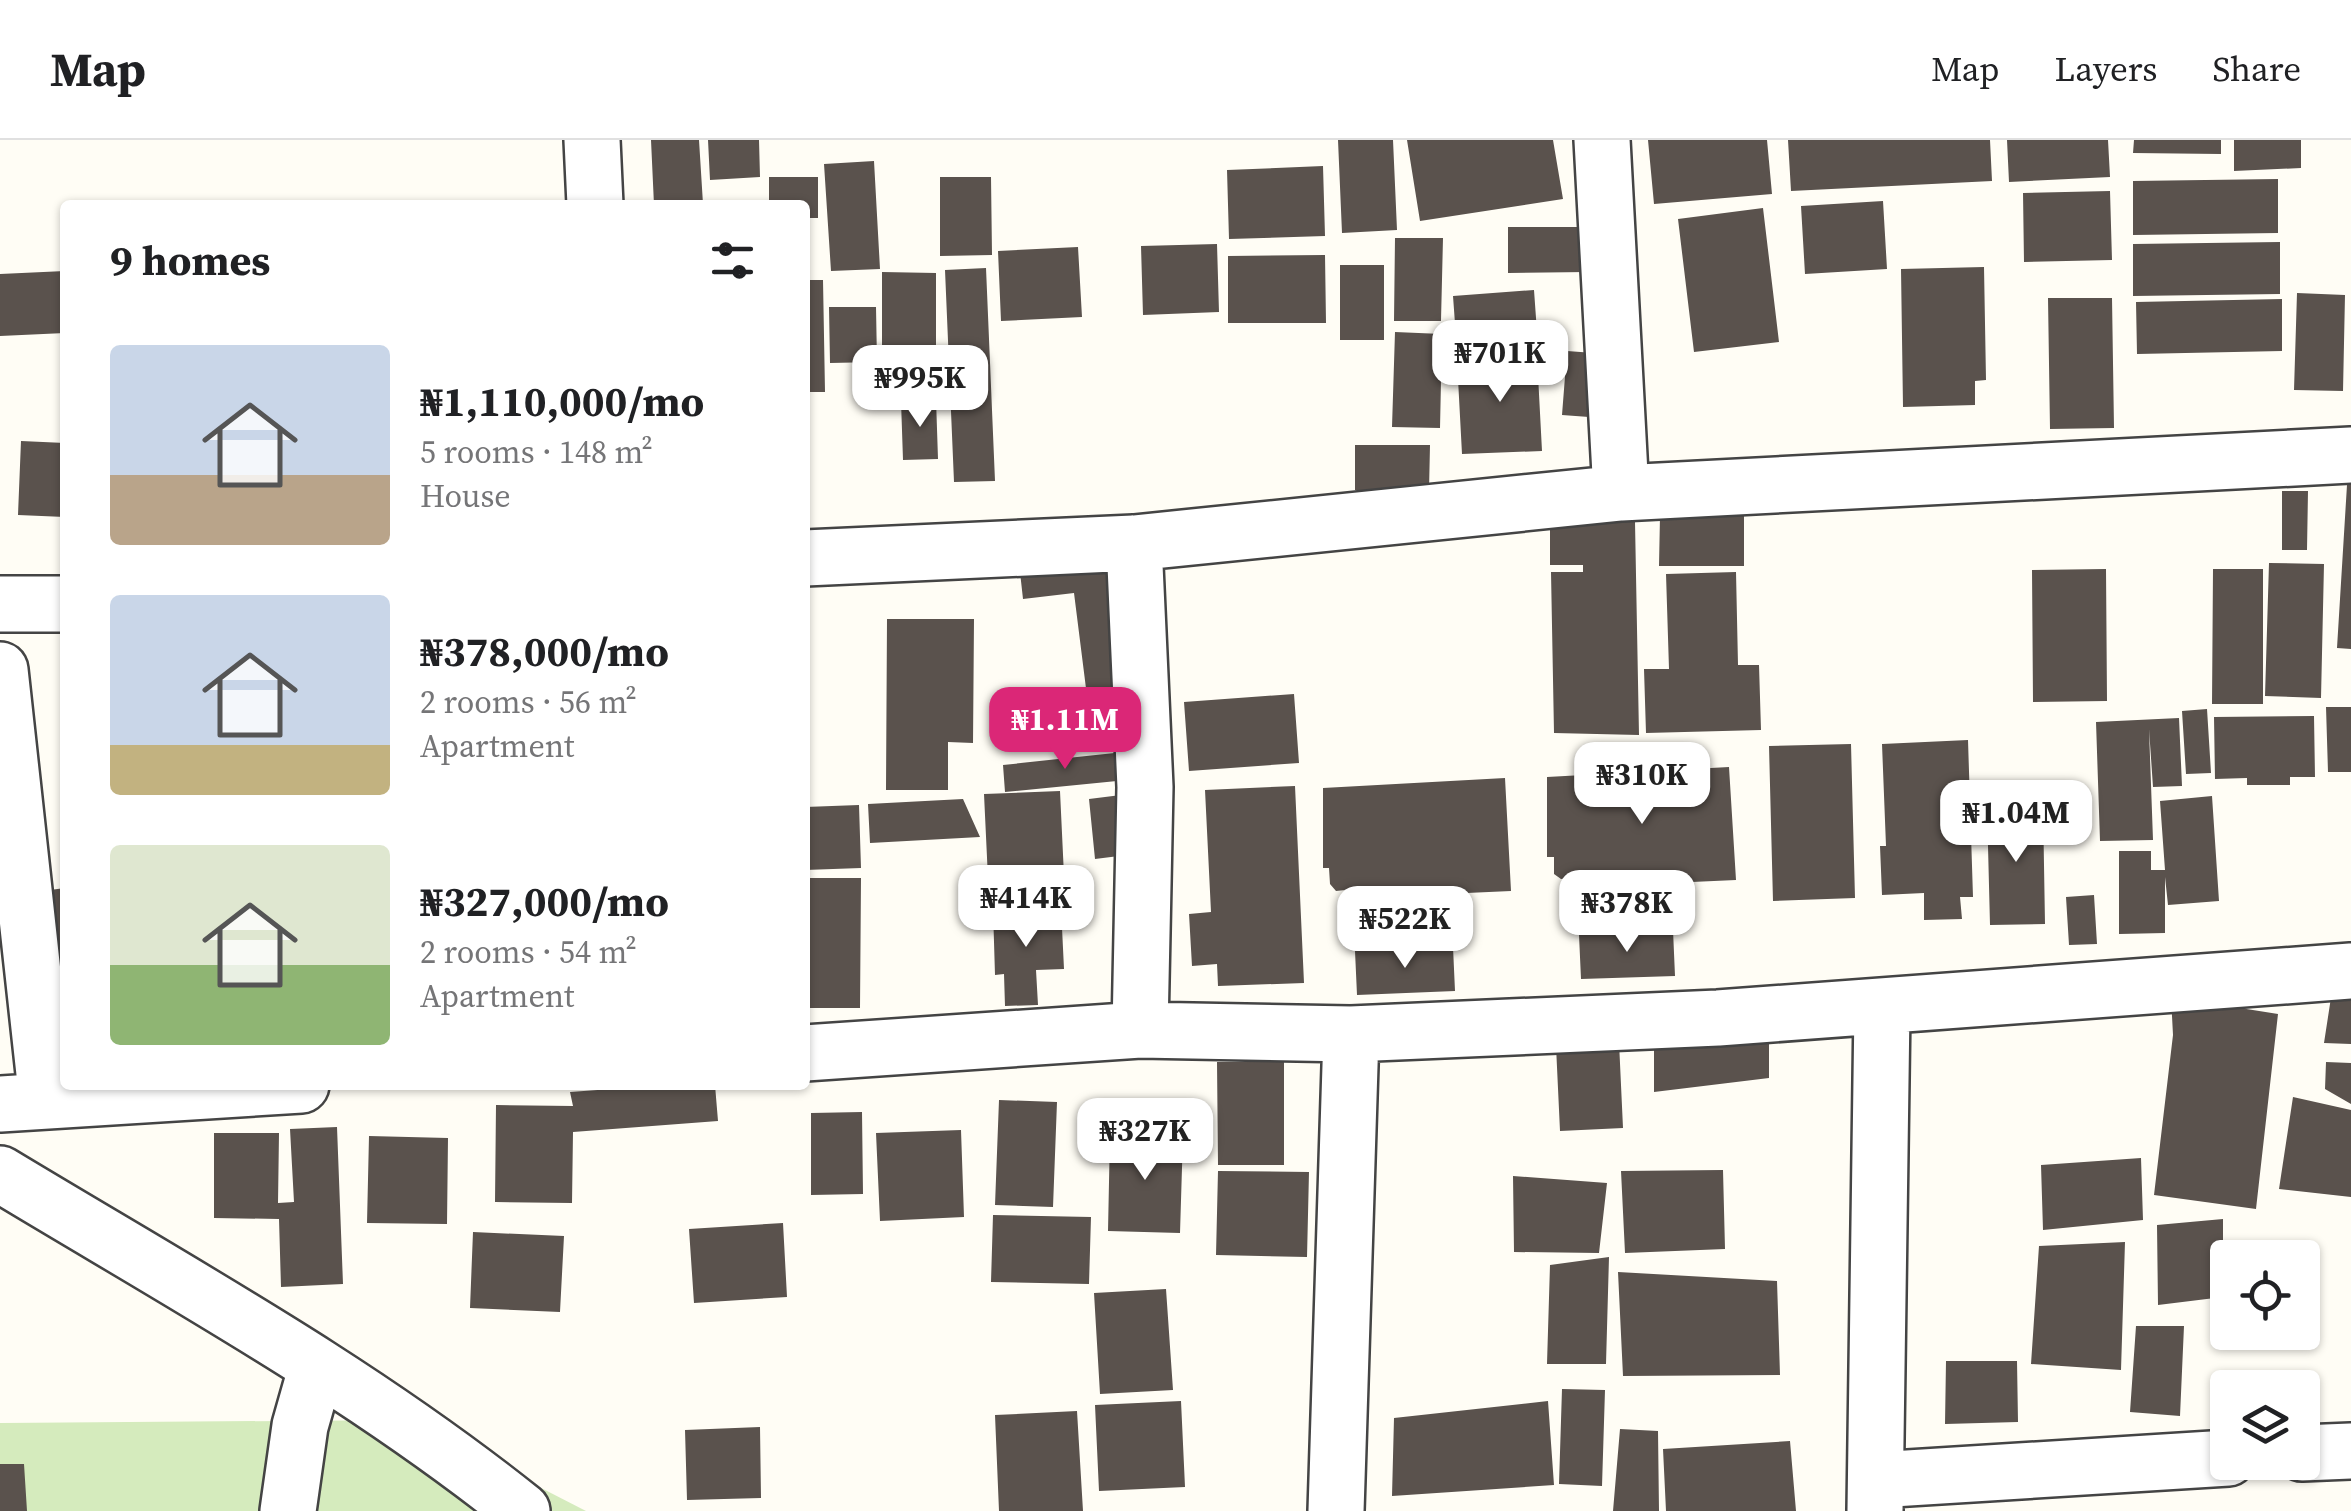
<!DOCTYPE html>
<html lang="en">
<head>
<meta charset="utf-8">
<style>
  :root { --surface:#fff; --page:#f2f2f2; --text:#202124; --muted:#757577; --line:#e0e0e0; --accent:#db2777 }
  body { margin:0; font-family:"Source Serif 4",serif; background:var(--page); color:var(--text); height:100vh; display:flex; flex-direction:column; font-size:38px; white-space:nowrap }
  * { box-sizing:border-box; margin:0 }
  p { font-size:32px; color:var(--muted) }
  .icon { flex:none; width:55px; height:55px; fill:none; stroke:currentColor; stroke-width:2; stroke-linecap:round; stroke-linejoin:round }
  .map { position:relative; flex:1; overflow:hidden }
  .sheet { position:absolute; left:60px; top:60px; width:750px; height:890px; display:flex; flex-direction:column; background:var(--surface); border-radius:10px; box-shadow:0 2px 8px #0004 }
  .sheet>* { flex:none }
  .tools { position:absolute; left:2210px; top:1100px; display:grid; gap:20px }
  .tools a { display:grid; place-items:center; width:110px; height:110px; border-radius:10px; background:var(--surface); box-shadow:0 2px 8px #0004; font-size:50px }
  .price { position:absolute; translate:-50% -85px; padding:0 22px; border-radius:20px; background:#fff; color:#222; font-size:32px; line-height:65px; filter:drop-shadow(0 2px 5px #0008) }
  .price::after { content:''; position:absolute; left:50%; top:60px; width:30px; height:22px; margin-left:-15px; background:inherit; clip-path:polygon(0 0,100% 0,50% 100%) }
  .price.active { background:var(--accent); color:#fff }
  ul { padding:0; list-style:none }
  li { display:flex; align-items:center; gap:30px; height:250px; padding:0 50px }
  li span { display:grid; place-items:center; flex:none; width:280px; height:200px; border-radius:10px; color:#555 }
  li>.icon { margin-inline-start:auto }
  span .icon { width:120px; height:120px; fill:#fffc; stroke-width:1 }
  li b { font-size:42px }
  h2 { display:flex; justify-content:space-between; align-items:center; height:120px; padding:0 50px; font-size:42px }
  header { display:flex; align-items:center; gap:60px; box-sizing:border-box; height:140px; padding:0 50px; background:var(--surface); border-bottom:2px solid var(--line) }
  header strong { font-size:48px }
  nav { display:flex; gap:55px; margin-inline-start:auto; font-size:35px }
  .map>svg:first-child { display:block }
</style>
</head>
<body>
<header>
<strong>Map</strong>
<nav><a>Map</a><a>Layers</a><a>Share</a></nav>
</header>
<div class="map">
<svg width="2351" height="1371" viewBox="0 0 2351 1371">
  <rect width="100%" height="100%" fill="#fffdf5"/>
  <path fill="#d5ebbd" d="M 409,1280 L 586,1371 L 0,1371 L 0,1283 Z"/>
  <path fill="#5a524d" d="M 651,0 L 699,0 L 703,64 L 654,65 Z
    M 708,0 L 759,0 L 760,37 L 710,40 Z
    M 1338,0 L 1393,0 L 1397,90 L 1342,93 Z
    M 1407,0 L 1553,0 L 1563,59 L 1420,81 Z
    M 1648,0 L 1767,0 L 1772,54 L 1654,64 Z
    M 1788,0 L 1990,0 L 1992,41 L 1791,51 Z
    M 2007,0 L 2108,0 L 2110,37 L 2009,42 Z
    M 2134,0 L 2221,0 L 2221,14 L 2133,13 Z
    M 2234,0 L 2301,0 L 2301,28 L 2234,31 Z
    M 874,21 L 880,129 L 831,131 L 824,24 Z
    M 1323,26 L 1325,96 L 1229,99 L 1227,30 Z
    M 769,37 L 818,37 L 818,78 L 805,78 L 805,65 L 769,65 Z
    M 940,37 L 991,37 L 992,115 L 940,116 Z
    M 2278,39 L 2278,93 L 2133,95 L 2133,41 Z
    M 2110,51 L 2112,120 L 2024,122 L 2023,53 Z
    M 1883,61 L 1887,129 L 1805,134 L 1801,66 Z
    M 1763,68 L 1779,202 L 1694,212 L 1678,79 Z
    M 1508,87 L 1587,87 L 1587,132 L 1508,133 Z
    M 1395,98 L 1443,98 L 1441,181 L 1394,181 Z
    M 2280,102 L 2280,154 L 2133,156 L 2133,104 Z
    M 1217,104 L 1219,172 L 1143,175 L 1141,106 Z
    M 1078,107 L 1082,177 L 1001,181 L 998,111 Z
    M 1325,115 L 1326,183 L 1228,183 L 1228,116 Z
    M 1340,125 L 1384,125 L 1384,200 L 1340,200 Z
    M 1984,127 L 1986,240 L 1975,241 L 1975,265 L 1903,267 L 1901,129 Z
    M 986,128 L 995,341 L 954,342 L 945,130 Z
    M 65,131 L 65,193 L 0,196 L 0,134 Z
    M 882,132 L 936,133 L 936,208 L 882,208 Z
    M 805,140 L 823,140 L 825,252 L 805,252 Z
    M 1534,150 L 1538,206 L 1457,211 L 1453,156 Z
    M 2297,153 L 2345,155 L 2343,251 L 2294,250 Z
    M 2048,158 L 2112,158 L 2114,288 L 2050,289 Z
    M 2282,159 L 2282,211 L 2137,214 L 2136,162 Z
    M 829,167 L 876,167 L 877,222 L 830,223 Z
    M 1395,192 L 1442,194 L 1440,288 L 1392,287 Z
    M 1567,211 L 1594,213 L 1589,277 L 1562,275 Z
    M 1537,216 L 1542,311 L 1462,314 L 1457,220 Z
    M 936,259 L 938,319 L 903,320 L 901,261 Z
    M 21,301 L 65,303 L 65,377 L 18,375 Z
    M 1355,305 L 1430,305 L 1429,351 L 1355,350 Z
    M 2347,345 L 2351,345 L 2351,509 L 2337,508 Z
    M 2282,351 L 2308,351 L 2307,410 L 2282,410 Z
    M 1660,376 L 1744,376 L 1744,426 L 1659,426 Z
    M 1550,381 L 1635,382 L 1639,595 L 1554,593 L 1551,432 L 1583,432 L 1583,425 L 1550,425 Z
    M 1106,422 L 1128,600 L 1093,604 L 1074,453 L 1023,459 L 1020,432 Z
    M 2269,423 L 2324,424 L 2321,558 L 2265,556 Z
    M 2106,429 L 2107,561 L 2033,562 L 2032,430 Z
    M 2213,429 L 2263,429 L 2263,564 L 2212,564 Z
    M 1736,432 L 1738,525 L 1759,525 L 1761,590 L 1646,593 L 1644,529 L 1669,529 L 1666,434 Z
    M 887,479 L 974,479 L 973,603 L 948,602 L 948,650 L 886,650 Z
    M 1294,554 L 1299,623 L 1189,631 L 1184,562 Z
    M 2326,567 L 2351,567 L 2351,632 L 2328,632 Z
    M 2207,569 L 2211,633 L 2186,634 L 2182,571 Z
    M 2314,576 L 2315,637 L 2290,637 L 2290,645 L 2247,645 L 2247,638 L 2215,639 L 2214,577 Z
    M 2179,578 L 2182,646 L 2153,647 L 2149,589 L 2153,700 L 2100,701 L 2096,582 Z
    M 1968,600 L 1973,757 L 1960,757 L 1962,779 L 1924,780 L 1924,753 L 1882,755 L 1880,706 L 1886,706 L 1882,604 Z
    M 1851,604 L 1855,758 L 1773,761 L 1769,606 Z
    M 1124,612 L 1127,640 L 1005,652 L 1003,625 Z
    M 1729,627 L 1736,740 L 1581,747 L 1580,738 L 1561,739 L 1554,734 L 1554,717 L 1547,717 L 1547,637 Z
    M 1505,638 L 1511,751 L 1356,758 L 1355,749 L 1336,751 L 1330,744 L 1329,728 L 1323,728 L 1323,648 Z
    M 1295,646 L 1304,843 L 1218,846 L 1217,824 L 1192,826 L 1189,774 L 1211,772 L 1205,650 Z
    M 1060,651 L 1065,757 L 989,760 L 984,654 Z
    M 1121,655 L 1127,715 L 1095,719 L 1089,659 Z
    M 2212,656 L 2219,761 L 2168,765 L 2165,737 L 2165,793 L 2119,794 L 2119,711 L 2151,711 L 2151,730 L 2165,730 L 2160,661 Z
    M 963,659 L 980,697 L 870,703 L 868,664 Z
    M 859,665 L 861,728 L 805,730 L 805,667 Z
    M 2043,666 L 2045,784 L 1990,785 L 1987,667 Z
    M 805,738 L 861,738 L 860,868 L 805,868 Z
    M 65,748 L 65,850 L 63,850 L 50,750 Z
    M 2094,755 L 2097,804 L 2069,805 L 2066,757 Z
    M 1061,767 L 1064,829 L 1036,830 L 1038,865 L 1005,866 L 1004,834 L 995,835 L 993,769 Z
    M 1673,790 L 1675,836 L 1581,839 L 1579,795 Z
    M 1453,807 L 1455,851 L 1357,855 L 1355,811 Z
    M 2332,851 L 2351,852 L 2351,904 L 2324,903 Z
    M 2171,857 L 2278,874 L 2256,1069 L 2154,1055 L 2173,895 Z
    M 1769,893 L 1769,938 L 1654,952 L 1654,906 Z
    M 1619,902 L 1623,988 L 1560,991 L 1556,906 Z
    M 1217,922 L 1284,922 L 1284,1025 L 1218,1025 Z
    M 2326,922 L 2351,923 L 2351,964 L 2325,949 Z
    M 666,945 L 715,945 L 718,981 L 573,992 L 572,1063 L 495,1062 L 496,965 L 573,966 L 570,952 Z
    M 2293,957 L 2351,970 L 2351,1057 L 2279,1049 Z
    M 999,960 L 1057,962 L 1053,1067 L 995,1065 Z
    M 862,972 L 863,1054 L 811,1055 L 811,973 Z
    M 337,987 L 343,1144 L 281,1147 L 279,1079 L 214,1078 L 214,993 L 279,993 L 278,1063 L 294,1062 L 290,989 Z
    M 961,990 L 964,1077 L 880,1081 L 876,993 Z
    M 1110,993 L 1183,995 L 1180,1093 L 1108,1091 Z
    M 369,996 L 448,998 L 447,1084 L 367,1083 Z
    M 2141,1018 L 2143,1080 L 2043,1090 L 2041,1025 Z
    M 1723,1030 L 1725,1109 L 1625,1113 L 1621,1031 Z
    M 1218,1031 L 1309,1032 L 1307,1117 L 1216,1115 Z
    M 1513,1036 L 1607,1043 L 1599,1113 L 1514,1112 Z
    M 993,1075 L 1091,1077 L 1089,1144 L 991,1142 Z
    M 2223,1079 L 2223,1157 L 2158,1165 L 2157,1085 Z
    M 783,1083 L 787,1157 L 694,1163 L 689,1089 Z
    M 473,1092 L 564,1096 L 560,1172 L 470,1168 Z
    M 2125,1102 L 2121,1230 L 2031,1224 L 2039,1106 Z
    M 1609,1117 L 1606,1224 L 1547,1224 L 1550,1125 Z
    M 1618,1132 L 1777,1141 L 1780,1235 L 1623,1236 Z
    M 1166,1149 L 1173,1250 L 1100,1254 L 1094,1153 Z
    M 2136,1186 L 2184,1186 L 2180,1276 L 2130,1272 Z
    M 1946,1221 L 2017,1221 L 2018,1282 L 1945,1284 Z
    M 1562,1249 L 1605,1250 L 1602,1346 L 1559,1344 Z
    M 1181,1261 L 1185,1347 L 1099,1351 L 1095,1265 Z
    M 1548,1261 L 1554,1345 L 1392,1356 L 1394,1278 Z
    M 1077,1271 L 1083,1371 L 999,1371 L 995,1275 Z
    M 760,1287 L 761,1358 L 687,1360 L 685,1290 Z
    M 1620,1289 L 1658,1291 L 1659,1371 L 1613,1371 Z
    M 1790,1301 L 1796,1371 L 1666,1371 L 1663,1309 Z
    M 0,1324 L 24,1324 L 27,1371 L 0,1371 Z"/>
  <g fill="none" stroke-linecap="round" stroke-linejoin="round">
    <defs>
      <path id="minor" d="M 592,0 L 595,65
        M 1602,0 L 1621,353
        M 1134,403 L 1145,647 L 1140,890
        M 805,418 L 1134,403 L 1621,353 L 2351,315
        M 0,464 L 65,464
        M 0,530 L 47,961
        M 805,913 L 1140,890 L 1351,894 L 1718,878 L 2351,831
        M 0,964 L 301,945
        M 0,1034 C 177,1141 360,1241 522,1371
        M 2302,1313 L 2351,1311
        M 1876,1340 L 2228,1318
        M 288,1371 L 300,1286 L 317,1226
        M 1336,1371 L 1351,894
        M 1875,1371 L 1882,868"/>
    </defs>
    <use href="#minor" stroke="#444" stroke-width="60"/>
    <use href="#minor" stroke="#fff" stroke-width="55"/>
  </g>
</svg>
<div class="tools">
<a><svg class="icon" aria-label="locate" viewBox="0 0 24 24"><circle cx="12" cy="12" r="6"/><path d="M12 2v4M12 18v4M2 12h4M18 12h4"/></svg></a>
<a><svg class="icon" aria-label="layers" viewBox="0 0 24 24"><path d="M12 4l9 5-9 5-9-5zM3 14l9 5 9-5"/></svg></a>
</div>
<b class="price" style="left:1500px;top:265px">₦701K</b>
<b class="price" style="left:920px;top:290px">₦995K</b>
<b class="price active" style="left:1065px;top:632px">₦1.11M</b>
<b class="price" style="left:1642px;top:687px">₦310K</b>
<b class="price" style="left:2016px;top:725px">₦1.04M</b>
<b class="price" style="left:1026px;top:810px">₦414K</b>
<b class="price" style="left:1627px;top:815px">₦378K</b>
<b class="price" style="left:1405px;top:831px">₦522K</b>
<b class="price" style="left:1145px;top:1043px">₦327K</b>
<section class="sheet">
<h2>9 homes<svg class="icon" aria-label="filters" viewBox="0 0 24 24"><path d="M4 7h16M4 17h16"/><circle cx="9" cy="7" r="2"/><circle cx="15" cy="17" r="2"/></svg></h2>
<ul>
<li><span style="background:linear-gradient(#c9d6e8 65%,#b9a48a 0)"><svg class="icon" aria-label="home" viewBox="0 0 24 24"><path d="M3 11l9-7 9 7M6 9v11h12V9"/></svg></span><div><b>₦1,110,000/mo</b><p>5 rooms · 148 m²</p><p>House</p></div></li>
<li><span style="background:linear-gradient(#c9d6e8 75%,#c2b280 0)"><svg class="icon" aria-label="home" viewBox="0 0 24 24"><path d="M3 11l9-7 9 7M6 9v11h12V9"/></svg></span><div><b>₦378,000/mo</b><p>2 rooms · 56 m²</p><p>Apartment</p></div></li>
<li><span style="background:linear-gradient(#dfe7d0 60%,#8fb573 0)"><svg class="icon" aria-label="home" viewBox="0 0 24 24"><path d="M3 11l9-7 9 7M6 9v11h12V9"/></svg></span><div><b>₦327,000/mo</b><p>2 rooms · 54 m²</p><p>Apartment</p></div></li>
</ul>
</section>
</div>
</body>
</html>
